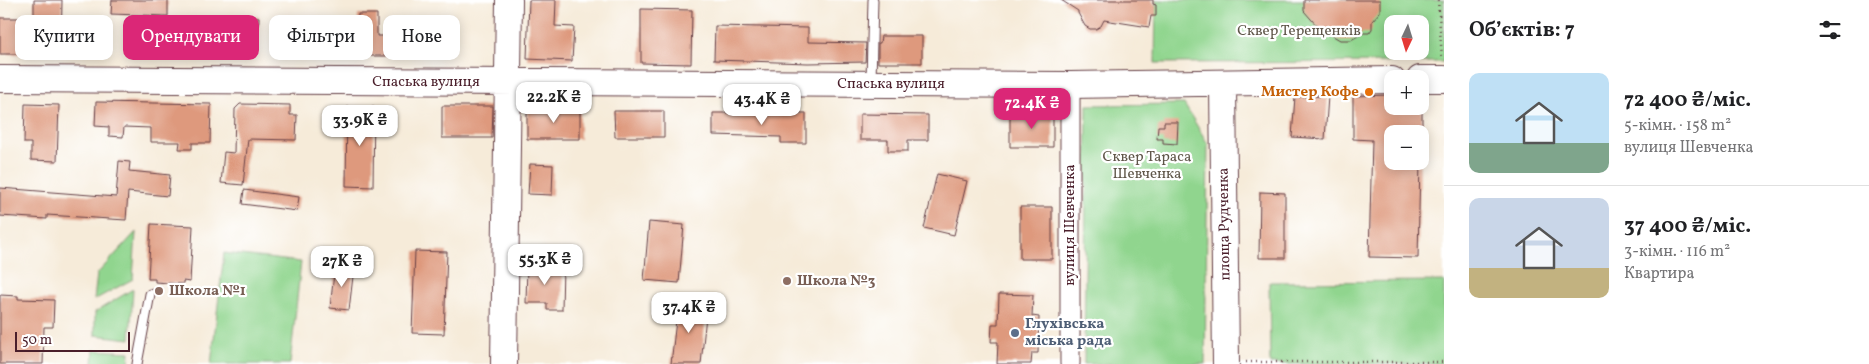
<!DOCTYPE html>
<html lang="uk">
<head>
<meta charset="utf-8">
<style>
  :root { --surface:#fff; --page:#f2f2f2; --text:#202124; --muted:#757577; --line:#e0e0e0; --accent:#db2777 }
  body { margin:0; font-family:Vollkorn,serif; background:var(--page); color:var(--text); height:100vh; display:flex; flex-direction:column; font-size:19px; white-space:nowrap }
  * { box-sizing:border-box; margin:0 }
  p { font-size:16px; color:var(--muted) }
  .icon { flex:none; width:28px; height:28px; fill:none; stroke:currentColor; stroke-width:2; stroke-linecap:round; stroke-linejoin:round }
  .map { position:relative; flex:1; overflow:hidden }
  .panel { display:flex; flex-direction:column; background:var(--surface); width:425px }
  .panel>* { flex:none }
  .guide { position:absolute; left:15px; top:15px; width:475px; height:45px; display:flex; gap:10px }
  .needle { width:32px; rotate:184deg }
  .controls { position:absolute; left:1384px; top:15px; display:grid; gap:10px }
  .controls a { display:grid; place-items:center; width:45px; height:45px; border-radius:10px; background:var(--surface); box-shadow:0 2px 12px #0003; font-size:25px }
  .scale { position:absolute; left:15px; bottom:12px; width:115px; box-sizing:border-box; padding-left:5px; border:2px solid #4a1f2b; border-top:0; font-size:14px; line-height:18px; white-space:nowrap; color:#4a1f2b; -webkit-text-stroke:4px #fff; paint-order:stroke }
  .price { position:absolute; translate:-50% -42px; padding:0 11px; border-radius:10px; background:#fff; color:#222; font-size:16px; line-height:32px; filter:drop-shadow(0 1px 2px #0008) }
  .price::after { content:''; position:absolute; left:50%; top:30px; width:15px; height:11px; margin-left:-8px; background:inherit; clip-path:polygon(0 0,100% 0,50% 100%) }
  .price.current { background:var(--accent); color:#fff }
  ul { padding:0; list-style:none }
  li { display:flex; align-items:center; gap:15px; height:125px; padding:0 25px }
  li+li { border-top:1px solid var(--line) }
  li span { display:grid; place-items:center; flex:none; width:140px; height:100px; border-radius:10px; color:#555 }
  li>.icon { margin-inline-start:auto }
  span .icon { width:60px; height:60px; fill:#fffc; stroke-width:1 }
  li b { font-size:21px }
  h2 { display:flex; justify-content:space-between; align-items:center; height:60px; padding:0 25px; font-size:21px }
  .pill { padding:0 18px; border-radius:10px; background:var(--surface); box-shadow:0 2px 12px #0003; font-size:18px; line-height:45px }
  .pill.current { background:var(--accent); color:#fff }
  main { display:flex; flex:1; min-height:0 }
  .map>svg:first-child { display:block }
</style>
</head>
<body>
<main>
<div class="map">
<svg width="1444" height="364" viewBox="0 0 1444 364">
  <rect width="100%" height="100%" fill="#fff"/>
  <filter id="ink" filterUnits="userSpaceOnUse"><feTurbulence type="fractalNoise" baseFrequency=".02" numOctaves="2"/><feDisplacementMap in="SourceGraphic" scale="10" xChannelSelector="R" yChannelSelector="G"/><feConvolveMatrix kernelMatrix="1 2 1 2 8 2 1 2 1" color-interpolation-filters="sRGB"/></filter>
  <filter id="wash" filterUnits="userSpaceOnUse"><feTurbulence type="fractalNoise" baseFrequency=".0096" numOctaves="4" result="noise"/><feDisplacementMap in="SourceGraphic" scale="20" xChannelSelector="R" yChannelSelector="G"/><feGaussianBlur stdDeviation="1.12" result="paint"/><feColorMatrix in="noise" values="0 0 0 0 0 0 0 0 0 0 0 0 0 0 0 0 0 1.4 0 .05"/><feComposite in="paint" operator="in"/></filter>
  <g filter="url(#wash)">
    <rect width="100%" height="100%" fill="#f6ebd9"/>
    <path fill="#90d58e" stroke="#6d7a5c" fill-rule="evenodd" d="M 1156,0 L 1444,0 L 1444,62 L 1155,63 ZM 1392,24 L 1420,24 L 1420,51 L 1392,51 Z
      M 1184,104 L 1208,144 L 1205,364 L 1084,364 L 1087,105 Z
      M 136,232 L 133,279 L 94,300 L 97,274 Z
      M 224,253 L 301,262 L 290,364 L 211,364 Z
      M 1444,281 L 1444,364 L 1270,364 L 1269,282 Z
      M 133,289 L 130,339 L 95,335 L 95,312 Z
      M 94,350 L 130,352 L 129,364 L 93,364 Z"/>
    <g id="blocks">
      <path fill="#de997d" d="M 34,0 L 62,0 L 61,54 L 0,54 L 0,18 L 34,18 Z
        M 112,0 L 168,0 L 168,16 L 111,14 Z
        M 529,0 L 556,0 L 555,26 L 574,27 L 572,61 L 527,59 Z
        M 1061,0 L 1153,0 L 1153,4 L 1156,5 L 1156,16 L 1151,16 L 1149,27 L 1104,20 L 1101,26 L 1096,29 L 1090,29 L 1085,26 L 1078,13 L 1078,11 Z
        M 1304,0 L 1380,0 L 1380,12 L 1372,21 L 1372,29 L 1369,33 L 1363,33 L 1351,40 L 1340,40 L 1328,33 L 1323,33 L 1318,29 L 1318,27 L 1304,11 Z
        M 641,9 L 692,10 L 691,64 L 641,63 Z
        M 358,14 L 377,14 L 377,36 L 395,36 L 395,56 L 357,56 Z
        M 241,15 L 259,17 L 258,42 L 239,40 Z
        M 715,26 L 808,28 L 808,42 L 866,43 L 865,62 L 808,63 L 714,60 Z
        M 287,27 L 311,27 L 311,56 L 287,56 Z
        M 177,28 L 213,28 L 213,56 L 177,55 Z
        M 881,36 L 922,36 L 922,63 L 878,63 L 878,43 L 880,43 Z
        M 1392,95 L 1392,106 L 1422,106 L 1422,134 L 1392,134 L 1392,161 L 1420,161 L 1418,258 L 1369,257 L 1372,140 L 1353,139 L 1353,96 Z
        M 1328,96 L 1325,139 L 1292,137 L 1295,97 Z
        M 96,102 L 211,104 L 210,143 L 192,143 L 192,149 L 179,149 L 180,142 L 151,142 L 151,128 L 124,127 L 123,137 L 109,136 L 109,127 L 95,126 Z
        M 25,104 L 59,105 L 57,161 L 31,160 L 31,143 L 24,143 Z
        M 240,104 L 290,105 L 290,115 L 297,115 L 296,140 L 248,139 L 243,185 L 221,183 L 224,152 L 234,153 L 235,109 Z
        M 442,106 L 493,106 L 492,138 L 442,138 Z
        M 347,107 L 374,107 L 373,187 L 346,186 Z
        M 527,109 L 580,109 L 580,139 L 527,139 Z
        M 614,111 L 664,111 L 664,137 L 615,137 Z
        M 713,113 L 806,113 L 806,143 L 781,143 L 781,137 L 713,135 Z
        M 1010,113 L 1053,113 L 1053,147 L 1010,147 Z
        M 860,114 L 928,115 L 928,140 L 908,140 L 908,151 L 888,151 L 888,140 L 860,140 Z
        M 1164,122 L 1178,122 L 1177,144 L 1163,143 L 1163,139 L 1157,139 L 1158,126 L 1164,126 Z
        M 119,161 L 130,162 L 129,171 L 170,175 L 168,196 L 128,192 L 126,220 L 47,215 L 47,219 L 0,216 L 0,188 L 116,197 Z
        M 530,164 L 553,165 L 552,195 L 528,194 Z
        M 937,174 L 967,181 L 954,235 L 924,228 Z
        M 244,190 L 299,197 L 297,211 L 242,204 Z
        M 1260,192 L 1285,193 L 1285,258 L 1259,258 Z
        M 1020,207 L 1052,207 L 1052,259 L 1020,259 Z
        M 649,222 L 684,225 L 679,283 L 644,280 Z
        M 151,224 L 193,226 L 190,282 L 183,281 L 183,284 L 155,282 L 155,279 L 148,279 Z
        M 415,251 L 447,252 L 444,334 L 412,333 Z
        M 335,265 L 354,268 L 349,310 L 330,308 Z
        M 527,265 L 563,266 L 562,310 L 547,310 L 547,303 L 526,303 Z
        M 999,294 L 1033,295 L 1032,316 L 1039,317 L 1038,353 L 1032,353 L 1031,364 L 997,364 L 998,342 L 991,342 L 992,324 L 998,324 Z
        M 0,295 L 18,296 L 18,299 L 54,300 L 53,327 L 44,327 L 43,364 L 0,364 Z
        M 678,303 L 707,306 L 701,364 L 671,364 Z"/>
    </g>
  </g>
  <g filter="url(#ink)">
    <use href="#blocks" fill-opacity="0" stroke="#643e45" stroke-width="1"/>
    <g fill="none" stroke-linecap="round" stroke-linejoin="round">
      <defs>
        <path id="lane" d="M 871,81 L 873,0
          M 137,364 L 150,294"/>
        <path id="street" d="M 1070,364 L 1070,85"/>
        <path id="secondary" d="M 0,79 L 1070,85 L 1392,80
          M 1420,79 L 1444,79
          M 1223,84 L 1226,364
          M 504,364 L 509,0"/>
      </defs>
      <use href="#lane" stroke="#643e45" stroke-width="11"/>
      <use href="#street" stroke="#643e45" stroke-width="21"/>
      <use href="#secondary" stroke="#643e45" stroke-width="28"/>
      <path stroke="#643e45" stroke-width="2.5" stroke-dasharray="1 4" stroke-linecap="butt" d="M 1438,0 L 1442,58
        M 1246,362 L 1444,362"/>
      <use href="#lane" stroke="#fff" stroke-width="9"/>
      <use href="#street" stroke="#fff" stroke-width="19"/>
      <use href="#secondary" stroke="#fff" stroke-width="26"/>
    </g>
  </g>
  <circle fill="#e8710a" stroke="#fff" stroke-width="2" cx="1369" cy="92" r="5"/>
  <g fill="#8d6e63" stroke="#fff" stroke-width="2">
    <circle cx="787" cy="281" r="5"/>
    <circle cx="159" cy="291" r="5"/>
  </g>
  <circle fill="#5c6f8a" stroke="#fff" stroke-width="2" cx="1015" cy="333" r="5"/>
  <g text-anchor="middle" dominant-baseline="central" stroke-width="4.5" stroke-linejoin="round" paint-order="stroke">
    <g font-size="15" fill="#5f5649" stroke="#fff">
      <text x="1299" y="31">Сквер Терещенків</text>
      <text x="1147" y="157">Сквер Тараса<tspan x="1147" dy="17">Шевченка</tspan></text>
    </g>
    <g font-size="15" fill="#4a1f2b" stroke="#fff">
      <text x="426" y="82">Спаська вулиця</text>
      <text x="891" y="84">Спаська вулиця</text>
      <text transform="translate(1225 224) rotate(-91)">площа Рудченка</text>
      <text transform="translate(1070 225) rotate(-90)">вулиця Шевченка</text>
    </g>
    <g font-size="15" font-weight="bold" fill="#c56008" stroke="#fff" text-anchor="end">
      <text x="1359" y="92">Мистер Кофе</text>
    </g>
    <g font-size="15" font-weight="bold" fill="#785e54" stroke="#fff" text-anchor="start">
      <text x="797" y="281">Школа №3</text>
      <text x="169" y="291">Школа №1</text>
    </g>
    <g font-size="15" font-weight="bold" fill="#4e5e75" stroke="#fff" text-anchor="start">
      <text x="1025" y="324">Глухівська<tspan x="1025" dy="17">міська рада</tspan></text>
    </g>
  </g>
</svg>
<div class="controls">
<a><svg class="needle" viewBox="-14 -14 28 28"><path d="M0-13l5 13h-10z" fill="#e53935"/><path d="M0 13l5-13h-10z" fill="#757577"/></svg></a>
<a>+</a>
<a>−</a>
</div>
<div class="scale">50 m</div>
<b class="price" style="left:554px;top:124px">22.2K ₴</b>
<b class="price" style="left:762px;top:126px">43.4K ₴</b>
<b class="price current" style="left:1032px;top:130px">72.4K ₴</b>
<b class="price" style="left:360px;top:147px">33.9K ₴</b>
<b class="price" style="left:545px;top:286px">55.3K ₴</b>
<b class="price" style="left:342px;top:288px">27K ₴</b>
<b class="price" style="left:689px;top:334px">37.4K ₴</b>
<div class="guide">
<a class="pill">Купити</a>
<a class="pill current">Орендувати</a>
<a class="pill">Фільтри</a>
<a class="pill">Нове</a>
</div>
</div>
<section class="panel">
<h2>Об’єктів: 7<svg class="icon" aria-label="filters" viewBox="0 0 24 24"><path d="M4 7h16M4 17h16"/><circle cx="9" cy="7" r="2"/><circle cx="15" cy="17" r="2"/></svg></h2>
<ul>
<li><span style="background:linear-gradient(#bfe0f5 70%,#7fa58c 0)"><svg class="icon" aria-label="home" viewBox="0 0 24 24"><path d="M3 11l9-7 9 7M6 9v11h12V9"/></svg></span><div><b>72 400 ₴/міс.</b><p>5-кімн. · 158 m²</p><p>вулиця Шевченка</p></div></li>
<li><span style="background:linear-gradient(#c9d6e8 70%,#c2b280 0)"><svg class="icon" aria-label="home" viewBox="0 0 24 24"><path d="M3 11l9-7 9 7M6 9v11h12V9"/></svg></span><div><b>37 400 ₴/міс.</b><p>3-кімн. · 116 m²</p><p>Квартира</p></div></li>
</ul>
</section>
</main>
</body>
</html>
